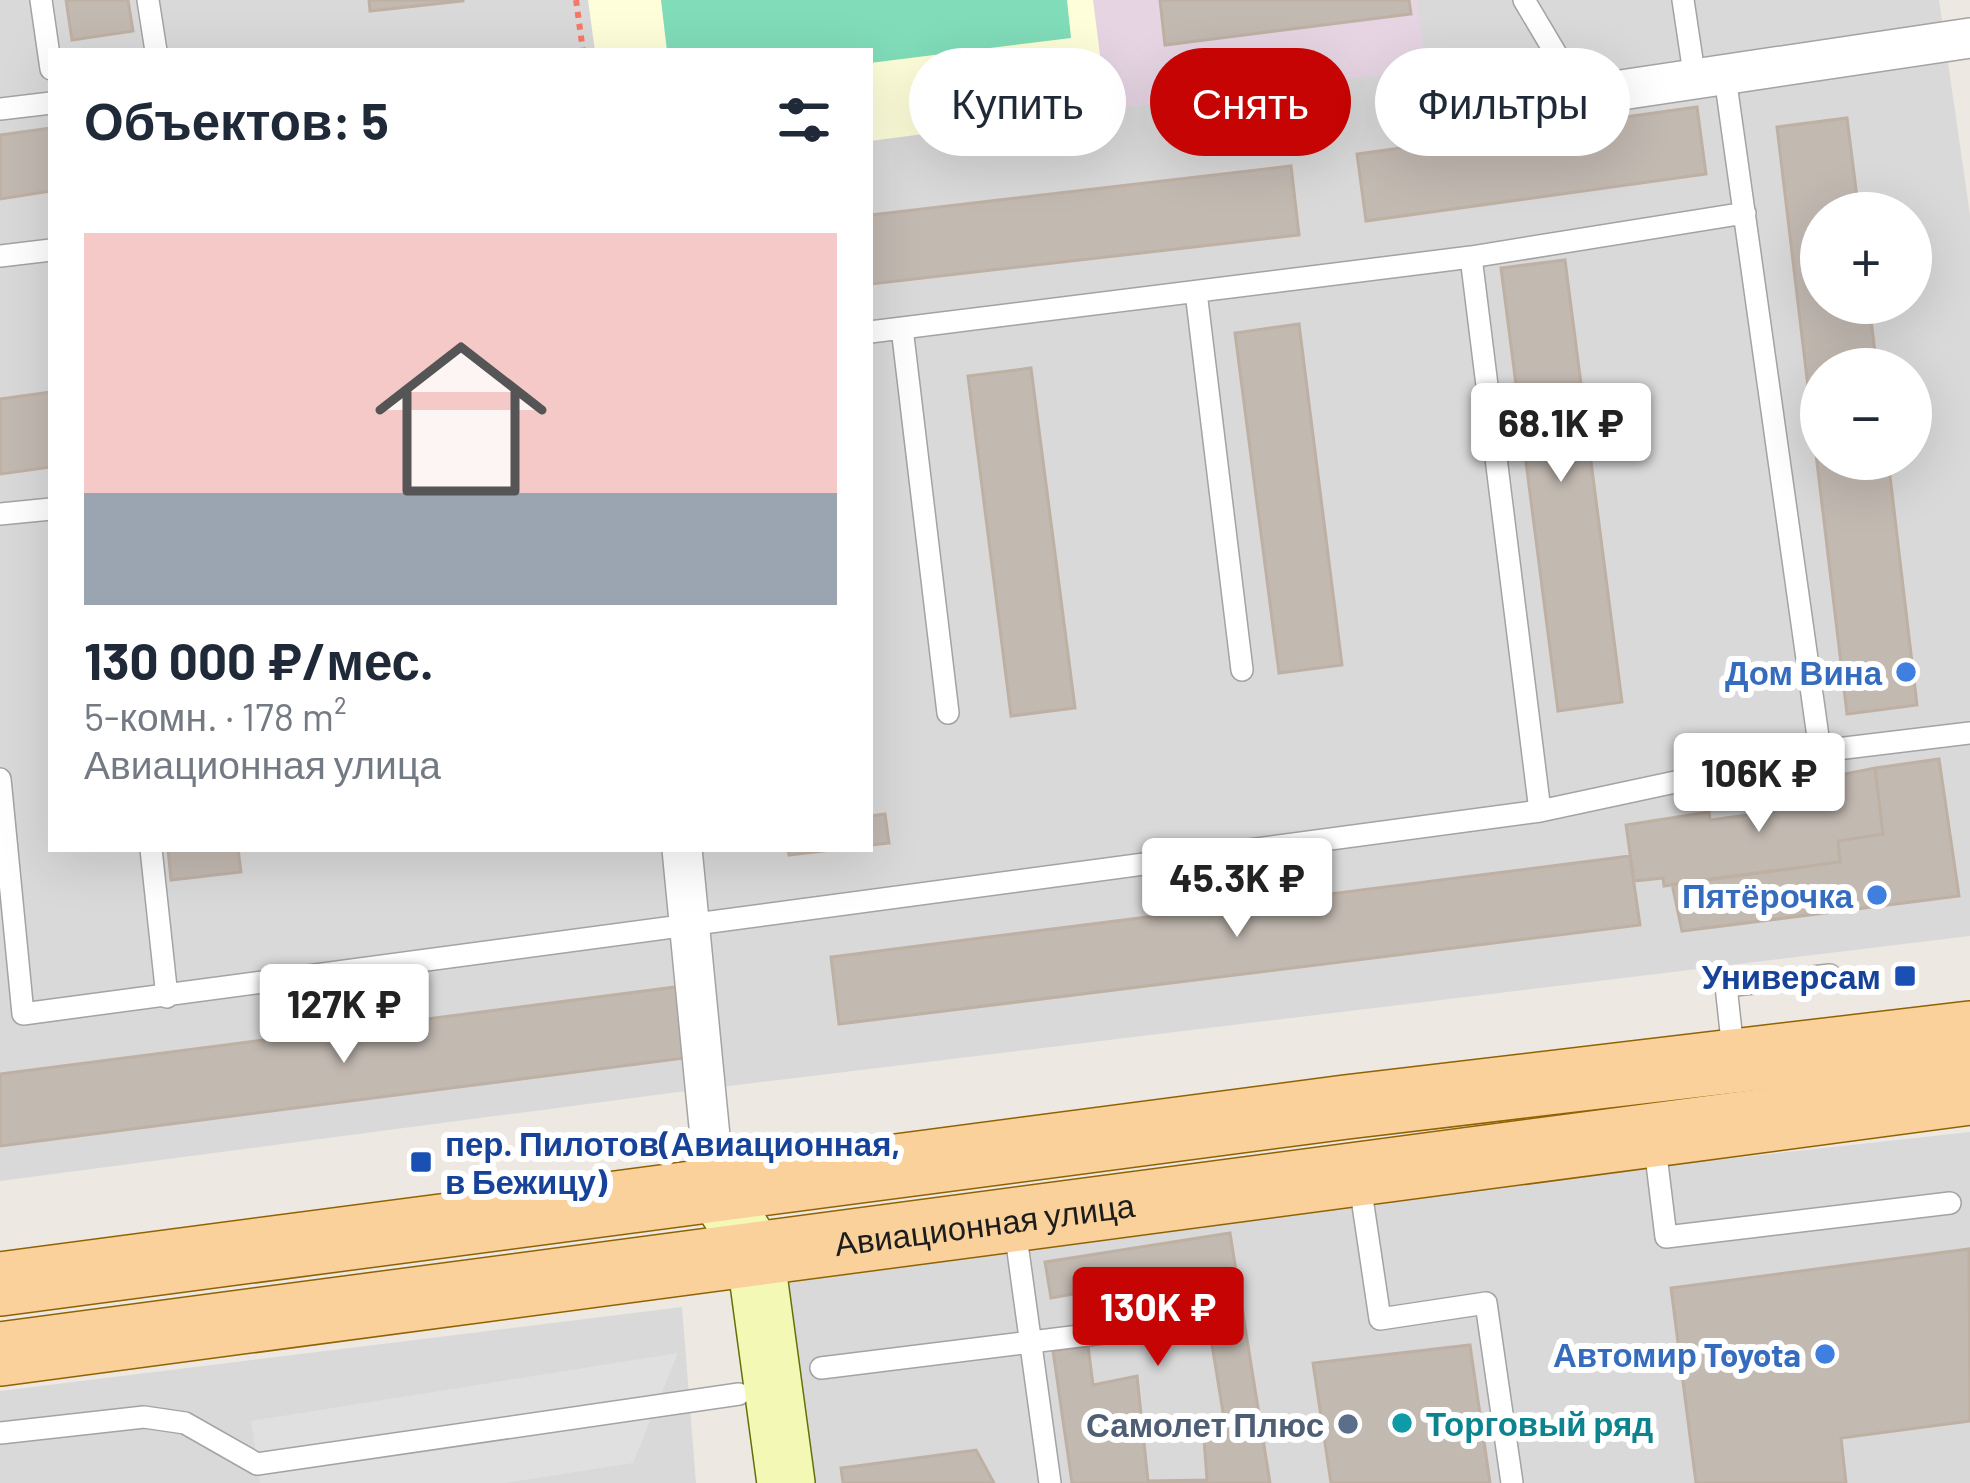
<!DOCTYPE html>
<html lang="ru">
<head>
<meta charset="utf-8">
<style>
  :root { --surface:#fff; --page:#f2f2f3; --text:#1f2937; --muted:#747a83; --line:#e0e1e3; --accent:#c50403 }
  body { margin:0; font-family:Barlow,sans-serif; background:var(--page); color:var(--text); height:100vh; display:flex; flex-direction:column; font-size:45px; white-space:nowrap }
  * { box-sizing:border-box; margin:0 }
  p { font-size:39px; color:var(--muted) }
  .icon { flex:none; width:66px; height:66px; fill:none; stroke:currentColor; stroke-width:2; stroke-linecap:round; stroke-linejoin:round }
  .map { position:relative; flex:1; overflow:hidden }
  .sheet { position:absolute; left:48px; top:48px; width:825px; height:804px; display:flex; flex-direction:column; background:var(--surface); border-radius:0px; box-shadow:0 12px 48px #0002 }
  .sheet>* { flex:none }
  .banner { position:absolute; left:909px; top:48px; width:879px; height:108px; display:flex; gap:24px }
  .tools { position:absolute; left:1800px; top:192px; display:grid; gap:24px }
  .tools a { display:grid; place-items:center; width:132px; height:132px; border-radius:50%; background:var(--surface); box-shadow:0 12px 48px #0002; font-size:60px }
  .price { position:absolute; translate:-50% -102px; padding:0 27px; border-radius:12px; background:#fff; color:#222; font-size:39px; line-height:78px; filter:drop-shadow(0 3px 6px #0008) }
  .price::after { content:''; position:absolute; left:50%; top:72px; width:36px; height:27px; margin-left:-18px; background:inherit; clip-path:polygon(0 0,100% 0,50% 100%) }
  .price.on { background:var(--accent); color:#fff }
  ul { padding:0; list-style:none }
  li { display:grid; align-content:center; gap:24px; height:636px; padding:0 36px }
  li+li { border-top:3px solid var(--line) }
  li span { display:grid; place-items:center; height:372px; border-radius:0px; color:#555 }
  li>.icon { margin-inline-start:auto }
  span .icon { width:216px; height:216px; fill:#fffc; stroke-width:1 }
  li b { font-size:51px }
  h2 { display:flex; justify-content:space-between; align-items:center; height:144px; padding:0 36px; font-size:51px }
  .chip { padding:0 42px; border-radius:54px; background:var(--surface); box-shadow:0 12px 48px #0002; font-size:42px; line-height:108px }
  .chip.on { background:var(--accent); color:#fff }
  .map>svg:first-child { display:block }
</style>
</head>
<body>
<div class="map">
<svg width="1970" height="1483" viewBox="0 0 1970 1483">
  <rect width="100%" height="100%" fill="#ede9e2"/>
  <path fill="#dad9d9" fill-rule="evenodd" d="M 0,0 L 1939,0 L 1970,215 L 1970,936 L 671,1093 L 0,1181 ZM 51,51 L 870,51 L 870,849 L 51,849 ZM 1821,213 L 1911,213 L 1911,303 L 1821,303 ZM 1821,369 L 1911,369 L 1911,459 L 1821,459 Z
    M 1970,1132 L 1970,1483 L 767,1483 L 733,1268 Z
    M 682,1307 L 696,1483 L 0,1483 L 0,1391 Z"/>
  <path fill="#e6d4e3" d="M 1093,0 L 1417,0 L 1426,69 L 1107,110 Z"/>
  <path fill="#fefeda" d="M 588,0 L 1093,0 L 1107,110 L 870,141 L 870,51 L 595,51 Z"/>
  <path fill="#80dcb9" d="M 661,0 L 1067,0 L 1071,38 L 870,63 L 870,51 L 667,51 Z"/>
  <path fill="#e0e0e0" d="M 678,1353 L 633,1463 L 505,1483 L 260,1483 L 251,1421 Z"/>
  <path fill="#c2b9b1" stroke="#bfb0a4" stroke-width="3" d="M 66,0 L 128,0 L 133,31 L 72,40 Z
    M 369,0 L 463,0 L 463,1 L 370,11 Z
    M 1160,0 L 1409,0 L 1411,14 L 1165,45 Z
    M 1697,107 L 1706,174 L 1366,221 L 1357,154 Z
    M 1847,118 L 1859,213 L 1821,213 L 1821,303 L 1869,303 L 1877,369 L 1821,369 L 1821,459 L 1888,459 L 1917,705 L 1847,714 L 1777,127 Z
    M 51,128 L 51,191 L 0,199 L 0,135 Z
    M 1291,166 L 1299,235 L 870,284 L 870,215 Z
    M 1565,260 L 1622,702 L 1558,711 L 1501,268 Z
    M 1299,324 L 1342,665 L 1279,673 L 1235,333 Z
    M 1031,368 L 1075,708 L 1011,716 L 968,376 Z
    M 51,392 L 51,467 L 0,474 L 0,399 Z
    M 1939,759 L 1959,896 L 1682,931 L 1672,884 L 1840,862 L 1838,841 L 1883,834 L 1875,768 Z
    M 1875,768 L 1883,834 L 1838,841 L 1840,862 L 1664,886 L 1663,878 L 1634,881 L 1626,825 L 1709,812 L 1710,820 L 1771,812 L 1769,794 L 1841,785 L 1840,775 Z
    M 885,814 L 889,843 L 870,845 L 870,816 Z
    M 168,849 L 238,849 L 241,872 L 171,880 Z
    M 788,849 L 840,849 L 789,855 Z
    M 1630,856 L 1640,925 L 839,1024 L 831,957 Z
    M 683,986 L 692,1057 L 0,1146 L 0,1074 Z
    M 1230,1233 L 1270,1483 L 1072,1483 L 1053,1351 L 1088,1346 L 1093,1385 L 1137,1376 L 1148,1481 L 1207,1480 L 1204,1439 L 1227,1437 L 1200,1271 L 1051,1298 L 1045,1262 Z
    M 1969,1249 L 1970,1421 L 1841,1438 L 1846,1483 L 1696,1483 L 1671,1288 Z
    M 1470,1345 L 1490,1483 L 1331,1483 L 1313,1363 Z
    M 976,1450 L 994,1483 L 843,1483 L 841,1468 Z"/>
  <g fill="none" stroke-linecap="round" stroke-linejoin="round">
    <defs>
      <path id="lane" d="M 41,0 L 51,69
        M 148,0 L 156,51
        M 1524,0 L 1581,96
        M 1683,0 L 1695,80
        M 1725,77 L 1820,751
        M 0,109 L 51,103
        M 0,256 L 51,250
        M 1471,257 L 1540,811
        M 1196,292 L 1242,670
        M 902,328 L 948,713
        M 870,332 L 1471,257 L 1745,213
        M 0,514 L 51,509
        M 0,779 L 23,1014 L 1540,811 L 1820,751 L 1970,733
        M 151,849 L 167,997
        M 1734,1059 L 1726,986 L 1830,975
        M 1654,1139 L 1666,1237 L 1950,1203
        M 1359,1178 L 1380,1319 L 1486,1303 L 1512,1483
        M 1014,1222 L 1050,1483
        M 821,1368 L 1160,1326
        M 0,1433 L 144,1417 L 185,1423 L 257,1464 L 739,1394"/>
      <path id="street" d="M 1581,96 L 1970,38
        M 682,849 L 715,1188"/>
      <path id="secondary" d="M 715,1188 L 755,1253 L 786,1483"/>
      <g id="primary">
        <path d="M 0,1284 L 1346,1107 L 1970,1033"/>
        <path id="s1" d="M 0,1354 L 1970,1093"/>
      </g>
    </defs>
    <use href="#lane" stroke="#a3a3a3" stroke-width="24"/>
    <use href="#street" stroke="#a3a3a3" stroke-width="42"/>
    <use href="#secondary" stroke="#647006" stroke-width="60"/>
    <use href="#primary" stroke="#916202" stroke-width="66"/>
    <path stroke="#f77869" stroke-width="6" stroke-dasharray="6 6" stroke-linecap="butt" d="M 576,0 L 583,51"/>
    <use href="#lane" stroke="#fff" stroke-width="21"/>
    <use href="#street" stroke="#fff" stroke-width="39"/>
    <use href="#secondary" stroke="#f4f8b5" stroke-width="57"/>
    <use href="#primary" stroke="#fad19a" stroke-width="63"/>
  </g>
  <g fill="#3f7fe0" stroke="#fff" stroke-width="4.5">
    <circle cx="1906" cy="672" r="12"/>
    <circle cx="1877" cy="895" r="12"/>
    <circle cx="1825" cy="1354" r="12"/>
  </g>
  <g fill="#1a4fb4" stroke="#fff" stroke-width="4.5">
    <rect x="1893" y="964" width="24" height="24" rx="6"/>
    <rect x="409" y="1150" width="24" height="24" rx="6"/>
  </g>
  <circle fill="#0f9aa8" stroke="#fff" stroke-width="4.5" cx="1402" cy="1423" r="12"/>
  <circle fill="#5c6f8a" stroke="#fff" stroke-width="4.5" cx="1348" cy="1424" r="12"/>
  <g text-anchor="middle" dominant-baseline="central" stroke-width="12" stroke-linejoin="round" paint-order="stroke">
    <g font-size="33" font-weight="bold" fill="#366cbe" stroke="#fff" text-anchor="end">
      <text x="1882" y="672">Дом Вина</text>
      <text x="1853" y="895">Пятёрочка</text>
      <text x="1801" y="1354">Автомир Toyota</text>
    </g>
    <g font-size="33" font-weight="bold" fill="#164399" stroke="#fff" text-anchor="end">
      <text x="1881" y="976">Универсам</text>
      <text x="445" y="1143" text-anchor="start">пер. Пилотов(Авиационная,<tspan x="445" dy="38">в Бежицу)</tspan></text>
    </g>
    <g font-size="33" fill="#1c1c1c" stroke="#fff">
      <text stroke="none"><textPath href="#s1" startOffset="993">Авиационная улица</textPath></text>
    </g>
    <g font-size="33" font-weight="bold" fill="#0d838f" stroke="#fff" text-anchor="start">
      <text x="1426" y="1423">Торговый ряд</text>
    </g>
    <g font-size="33" font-weight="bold" fill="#4e5e75" stroke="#fff" text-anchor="end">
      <text x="1324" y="1424">Самолет Плюс</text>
    </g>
  </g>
</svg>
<div class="tools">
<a>+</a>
<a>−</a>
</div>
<b class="price" style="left:1561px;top:485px">68.1K ₽</b>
<b class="price" style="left:1759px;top:835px">106K ₽</b>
<b class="price" style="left:1237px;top:940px">45.3K ₽</b>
<b class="price" style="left:344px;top:1066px">127K ₽</b>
<b class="price on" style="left:1158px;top:1369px">130K ₽</b>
<div class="banner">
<a class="chip">Купить</a>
<a class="chip on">Снять</a>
<a class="chip">Фильтры</a>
</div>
<section class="sheet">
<h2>Объектов: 5<svg class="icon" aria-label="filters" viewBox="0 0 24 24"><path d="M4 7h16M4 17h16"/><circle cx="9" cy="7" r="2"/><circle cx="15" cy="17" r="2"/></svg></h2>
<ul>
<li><span style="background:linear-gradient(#f6c9c9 70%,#9aa5b1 0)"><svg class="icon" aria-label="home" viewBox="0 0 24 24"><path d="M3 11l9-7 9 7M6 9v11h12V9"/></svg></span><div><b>130 000 ₽/мес.</b><p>5-комн. · 178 m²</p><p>Авиационная улица</p></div></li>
</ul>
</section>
</div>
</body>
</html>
